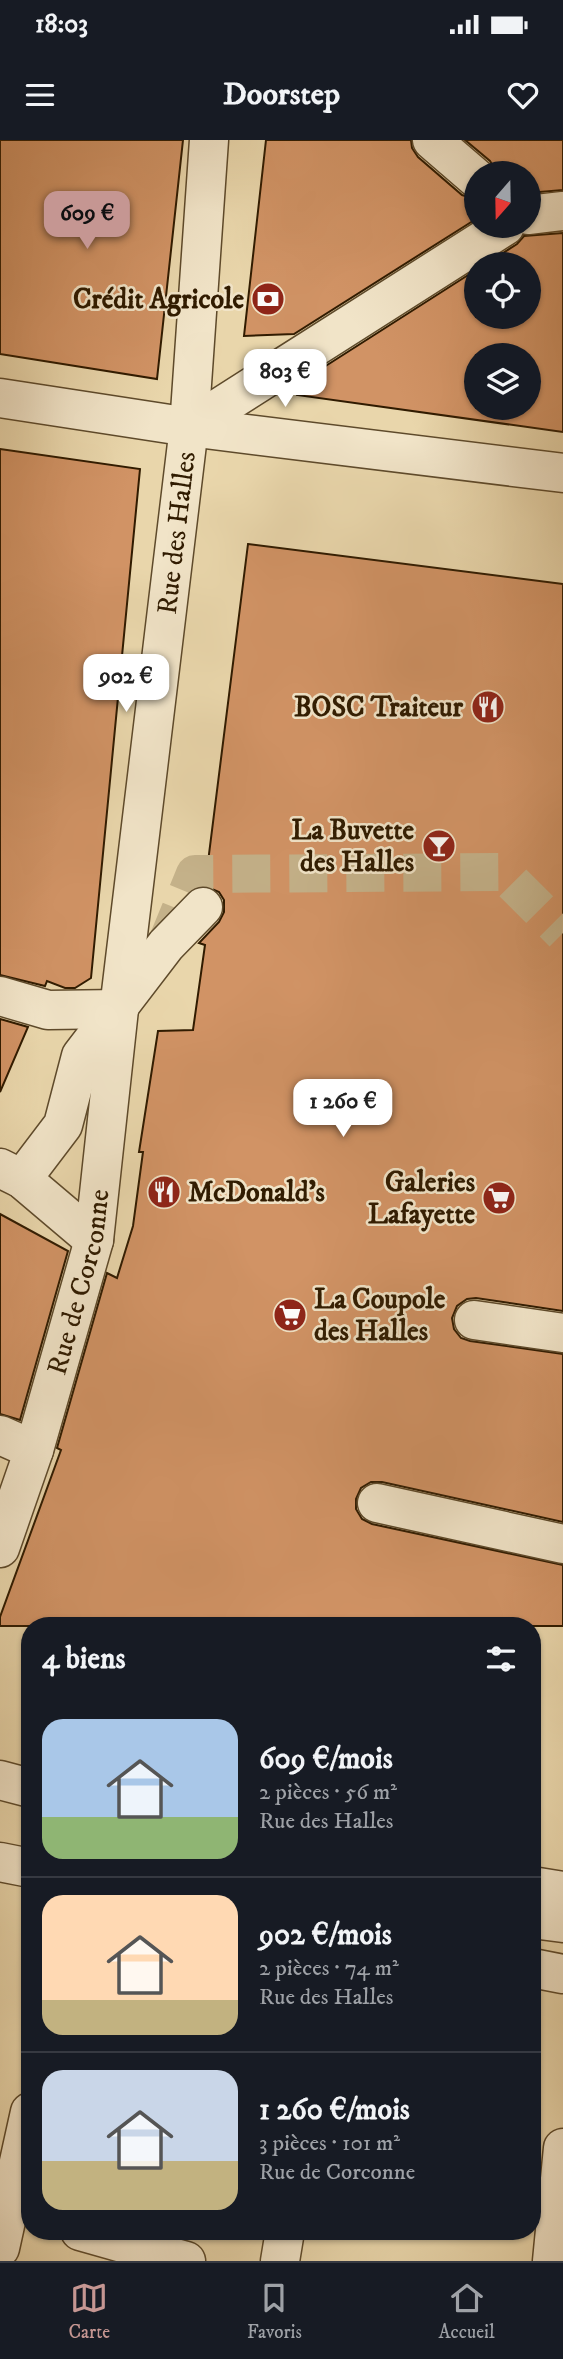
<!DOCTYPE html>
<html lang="fr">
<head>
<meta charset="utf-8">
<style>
  :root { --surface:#171b24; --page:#242831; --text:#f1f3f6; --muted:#9ea1a6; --line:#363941; --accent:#c59692 }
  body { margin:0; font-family:"IM FELL DW Pica",serif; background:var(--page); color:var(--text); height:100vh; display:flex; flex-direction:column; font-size:26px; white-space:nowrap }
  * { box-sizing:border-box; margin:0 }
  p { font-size:23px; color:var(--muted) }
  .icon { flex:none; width:38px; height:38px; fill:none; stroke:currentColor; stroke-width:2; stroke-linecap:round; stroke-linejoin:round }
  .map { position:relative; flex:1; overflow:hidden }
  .details { position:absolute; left:21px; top:1477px; width:520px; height:623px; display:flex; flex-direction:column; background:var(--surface); border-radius:28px; box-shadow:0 2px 5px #0004 }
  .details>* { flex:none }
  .needle { width:46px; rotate:200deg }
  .buttons { position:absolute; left:464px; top:21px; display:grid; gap:14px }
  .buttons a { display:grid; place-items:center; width:77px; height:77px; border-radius:50%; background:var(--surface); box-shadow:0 2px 5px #0004; font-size:35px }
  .price { position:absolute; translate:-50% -60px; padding:0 16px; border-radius:14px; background:#fff; color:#222; font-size:23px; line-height:46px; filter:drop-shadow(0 2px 4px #0008) }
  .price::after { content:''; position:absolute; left:50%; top:42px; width:21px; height:16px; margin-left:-10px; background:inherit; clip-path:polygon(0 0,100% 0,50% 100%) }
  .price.current { background:var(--accent); color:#111 }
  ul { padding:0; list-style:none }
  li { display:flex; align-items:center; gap:21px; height:175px; padding:0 21px }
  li+li { border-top:2px solid var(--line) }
  li span { display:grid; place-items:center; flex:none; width:196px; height:140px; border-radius:21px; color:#555 }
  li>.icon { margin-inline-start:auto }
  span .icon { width:84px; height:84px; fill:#fffc; stroke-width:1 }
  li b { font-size:30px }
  h2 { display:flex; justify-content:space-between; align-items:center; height:84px; padding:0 21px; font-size:30px }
  .status { display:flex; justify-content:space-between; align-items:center; height:49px; padding:0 35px; background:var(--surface); direction:ltr }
  .status svg { height:19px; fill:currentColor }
  header { display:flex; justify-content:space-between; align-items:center; height:91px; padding:0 21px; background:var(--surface); font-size:32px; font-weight:700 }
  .menu { display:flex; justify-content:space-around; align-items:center; height:98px; border-top:2px solid var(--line); background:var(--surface); font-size:19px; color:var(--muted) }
  .menu a { display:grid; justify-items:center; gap:4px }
  .menu .current { color:var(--accent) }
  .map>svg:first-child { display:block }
</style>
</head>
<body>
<div class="status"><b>18:03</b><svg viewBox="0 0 49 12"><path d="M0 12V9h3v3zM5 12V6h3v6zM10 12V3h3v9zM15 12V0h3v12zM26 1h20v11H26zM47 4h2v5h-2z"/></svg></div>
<header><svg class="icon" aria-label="menu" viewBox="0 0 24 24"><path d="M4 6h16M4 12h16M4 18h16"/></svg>Doorstep<svg class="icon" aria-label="heart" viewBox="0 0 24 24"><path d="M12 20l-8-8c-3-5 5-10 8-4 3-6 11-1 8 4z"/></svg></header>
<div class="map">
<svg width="563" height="2121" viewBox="0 0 563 2121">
  <rect width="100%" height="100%" fill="#e9d6ab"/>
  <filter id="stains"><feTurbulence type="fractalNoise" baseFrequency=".00286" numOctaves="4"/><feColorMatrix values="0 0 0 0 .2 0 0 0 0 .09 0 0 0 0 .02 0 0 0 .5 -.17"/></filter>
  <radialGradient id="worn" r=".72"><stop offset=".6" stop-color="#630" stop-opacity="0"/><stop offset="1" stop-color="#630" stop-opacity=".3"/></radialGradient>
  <path fill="#d19365" stroke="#301b00" stroke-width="2" fill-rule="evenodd" d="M 0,0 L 183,0 L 157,239 L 0,214 Z
    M 266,0 L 411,0 L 412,8 L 418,17 L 462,55 L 476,59 L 476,79 L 294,194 L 244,196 Z
    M 465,0 L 563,0 L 563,50 L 528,53 L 528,33 L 497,33 L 490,21 Z
    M 563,93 L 563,292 L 297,255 L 299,243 L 476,130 L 476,177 L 528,177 L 528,124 L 486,124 L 517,104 L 524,96 ZM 476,215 L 528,215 L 528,268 L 476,268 Z
    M 0,309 L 140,329 L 91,838 L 75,848 L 65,848 L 47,841 L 45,846 L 0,835 Z
    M 248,404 L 563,444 L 563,1171 L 476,1158 L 467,1159 L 457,1166 L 452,1178 L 454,1189 L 461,1198 L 470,1201 L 563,1214 L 563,1382 L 382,1342 L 371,1342 L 361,1348 L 356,1359 L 356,1369 L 362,1379 L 372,1384 L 563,1425 L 563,1486 L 0,1486 L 0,1477 L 61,1310 L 57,1308 L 107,1133 L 117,1138 L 133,1086 L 143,1012 L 139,1012 L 158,891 L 193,890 L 205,805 L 199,803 L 219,782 L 224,772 L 224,760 L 219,752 L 205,746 Z
    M 0,879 L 28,887 L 0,952 Z
    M 0,1074 L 68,1111 L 20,1280 L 0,1274 Z"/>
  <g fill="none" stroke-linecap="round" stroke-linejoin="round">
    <path stroke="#c4b189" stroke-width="38" stroke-dasharray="38 19" stroke-linecap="butt" d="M 166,805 L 195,734 L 502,732 L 563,793"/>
    <defs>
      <g id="minor">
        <path d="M 432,0 L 476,38"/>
        <path d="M 528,75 L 563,71"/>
        <path d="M 0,258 L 189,287 L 563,333"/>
        <path d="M 189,287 L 505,86"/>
        <path d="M 0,856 L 48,870 L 119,869"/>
        <path d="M 0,1028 L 22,1039 L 94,1100"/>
        <path d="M 22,1039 L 63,985 L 81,916 L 166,805 L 203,767"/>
        <path d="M 474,1180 L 563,1193"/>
        <path d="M 0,1295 L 34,1310"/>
        <path d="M 377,1363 L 563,1404"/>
        <path id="s1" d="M 0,1408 L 34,1310 L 94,1100 L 119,869 L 189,287 L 209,0"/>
        <path d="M 0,1640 L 30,1648"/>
        <path d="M 0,1722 L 30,1728"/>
        <path d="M 532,1746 L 563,1751"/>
        <path d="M 532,1779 L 563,1783"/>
        <path d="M 532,1828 L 563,1834"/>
        <path d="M 80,2091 L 186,2121"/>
        <path d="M 0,2108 L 30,1972"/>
        <path d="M 280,2121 L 285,2091"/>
        <path d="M 552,2121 L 563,2008"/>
      </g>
    </defs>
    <use href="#minor" stroke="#5e4a2b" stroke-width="41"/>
    <use href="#minor" stroke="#f1e4c8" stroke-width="38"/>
  </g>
  <defs>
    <symbol id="bank-disc" viewBox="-11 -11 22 22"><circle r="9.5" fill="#8f2418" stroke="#f1e4c8"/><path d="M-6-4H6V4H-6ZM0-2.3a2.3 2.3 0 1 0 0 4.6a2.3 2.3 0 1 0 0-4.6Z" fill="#fff"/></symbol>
    <symbol id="restaurant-disc" viewBox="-11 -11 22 22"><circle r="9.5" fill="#8f2418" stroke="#f1e4c8"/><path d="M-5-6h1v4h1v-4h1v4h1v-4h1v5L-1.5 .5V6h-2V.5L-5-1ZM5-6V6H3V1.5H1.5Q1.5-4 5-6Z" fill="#fff"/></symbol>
    <symbol id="bar-disc" viewBox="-11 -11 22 22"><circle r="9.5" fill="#8f2418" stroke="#f1e4c8"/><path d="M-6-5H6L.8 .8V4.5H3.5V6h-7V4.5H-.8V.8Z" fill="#fff"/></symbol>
    <symbol id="supermarket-disc" viewBox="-11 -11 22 22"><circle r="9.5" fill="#8f2418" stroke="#f1e4c8"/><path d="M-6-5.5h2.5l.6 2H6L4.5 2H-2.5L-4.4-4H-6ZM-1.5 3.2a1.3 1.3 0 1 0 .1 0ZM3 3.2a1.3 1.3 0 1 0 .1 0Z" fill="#fff"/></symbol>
  </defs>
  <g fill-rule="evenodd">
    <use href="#bank-disc" x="249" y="140" width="38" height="38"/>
    <use href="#restaurant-disc" x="469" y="548" width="38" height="38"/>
    <use href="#bar-disc" x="420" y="687" width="38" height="38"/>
    <use href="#restaurant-disc" x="145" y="1033" width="38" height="38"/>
    <use href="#supermarket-disc" x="480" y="1039" width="38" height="38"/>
    <use href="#supermarket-disc" x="271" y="1156" width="38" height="38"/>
  </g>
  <g text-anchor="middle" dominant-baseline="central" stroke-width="5" stroke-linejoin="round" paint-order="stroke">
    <g font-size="28" font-weight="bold" fill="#301b00" stroke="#f1e4c8" text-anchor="end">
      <text x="244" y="159">Crédit Agricole</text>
      <text x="463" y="567">BOSC Traiteur</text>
      <text x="414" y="690">La Buvette<tspan x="414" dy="32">des Halles</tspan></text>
      <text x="475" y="1042">Galeries<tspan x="475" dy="32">Lafayette</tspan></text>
      <text x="188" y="1052" text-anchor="start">McDonald's</text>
      <text x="314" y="1159" text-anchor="start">La Coupole<tspan x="314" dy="32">des Halles</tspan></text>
    </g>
    <g font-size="28" fill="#301b00" stroke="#f1e4c8">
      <text stroke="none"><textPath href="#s1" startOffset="1034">Rue des Halles</textPath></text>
      <text stroke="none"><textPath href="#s1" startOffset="278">Rue de Corconne</textPath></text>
    </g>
  </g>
  <rect width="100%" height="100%" filter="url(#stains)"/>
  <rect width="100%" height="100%" fill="url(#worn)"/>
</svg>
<div class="buttons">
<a><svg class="needle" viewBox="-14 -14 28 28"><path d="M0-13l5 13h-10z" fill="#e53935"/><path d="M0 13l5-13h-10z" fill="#9ea1a6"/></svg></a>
<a><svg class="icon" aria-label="locate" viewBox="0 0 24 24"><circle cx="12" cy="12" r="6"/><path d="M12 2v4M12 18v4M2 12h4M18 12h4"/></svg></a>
<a><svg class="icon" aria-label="layers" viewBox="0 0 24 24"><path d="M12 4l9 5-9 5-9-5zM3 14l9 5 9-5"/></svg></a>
</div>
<b class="price current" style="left:87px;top:111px">609 €</b>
<b class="price" style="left:285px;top:269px">803 €</b>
<b class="price" style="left:126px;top:574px">902 €</b>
<b class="price" style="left:343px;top:999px">1 260 €</b>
<section class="details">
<h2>4 biens<svg class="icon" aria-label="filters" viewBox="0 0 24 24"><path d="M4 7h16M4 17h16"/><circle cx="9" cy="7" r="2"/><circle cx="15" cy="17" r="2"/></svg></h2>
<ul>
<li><span style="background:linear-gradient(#a9c7e8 70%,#8fb573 0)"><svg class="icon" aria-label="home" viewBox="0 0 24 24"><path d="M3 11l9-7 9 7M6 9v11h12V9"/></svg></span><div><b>609 €/mois</b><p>2 pièces · 56 m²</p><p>Rue des Halles</p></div></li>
<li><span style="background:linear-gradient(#ffd9b3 75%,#c2b280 0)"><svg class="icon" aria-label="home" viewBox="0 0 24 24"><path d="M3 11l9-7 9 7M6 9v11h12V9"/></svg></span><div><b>902 €/mois</b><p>2 pièces · 74 m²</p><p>Rue des Halles</p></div></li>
<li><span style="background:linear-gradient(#c9d6e8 65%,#c2b280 0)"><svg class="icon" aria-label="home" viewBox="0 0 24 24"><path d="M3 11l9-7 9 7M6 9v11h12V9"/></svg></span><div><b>1 260 €/mois</b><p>3 pièces · 101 m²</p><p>Rue de Corconne</p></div></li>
</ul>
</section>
</div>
<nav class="menu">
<a class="current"><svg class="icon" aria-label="map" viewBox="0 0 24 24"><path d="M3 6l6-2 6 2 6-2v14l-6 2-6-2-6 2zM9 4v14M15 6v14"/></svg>Carte</a>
<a><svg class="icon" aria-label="saved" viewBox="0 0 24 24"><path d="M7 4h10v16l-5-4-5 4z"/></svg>Favoris</a>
<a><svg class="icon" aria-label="home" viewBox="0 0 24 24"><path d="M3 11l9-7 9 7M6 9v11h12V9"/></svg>Accueil</a>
</nav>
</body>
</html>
